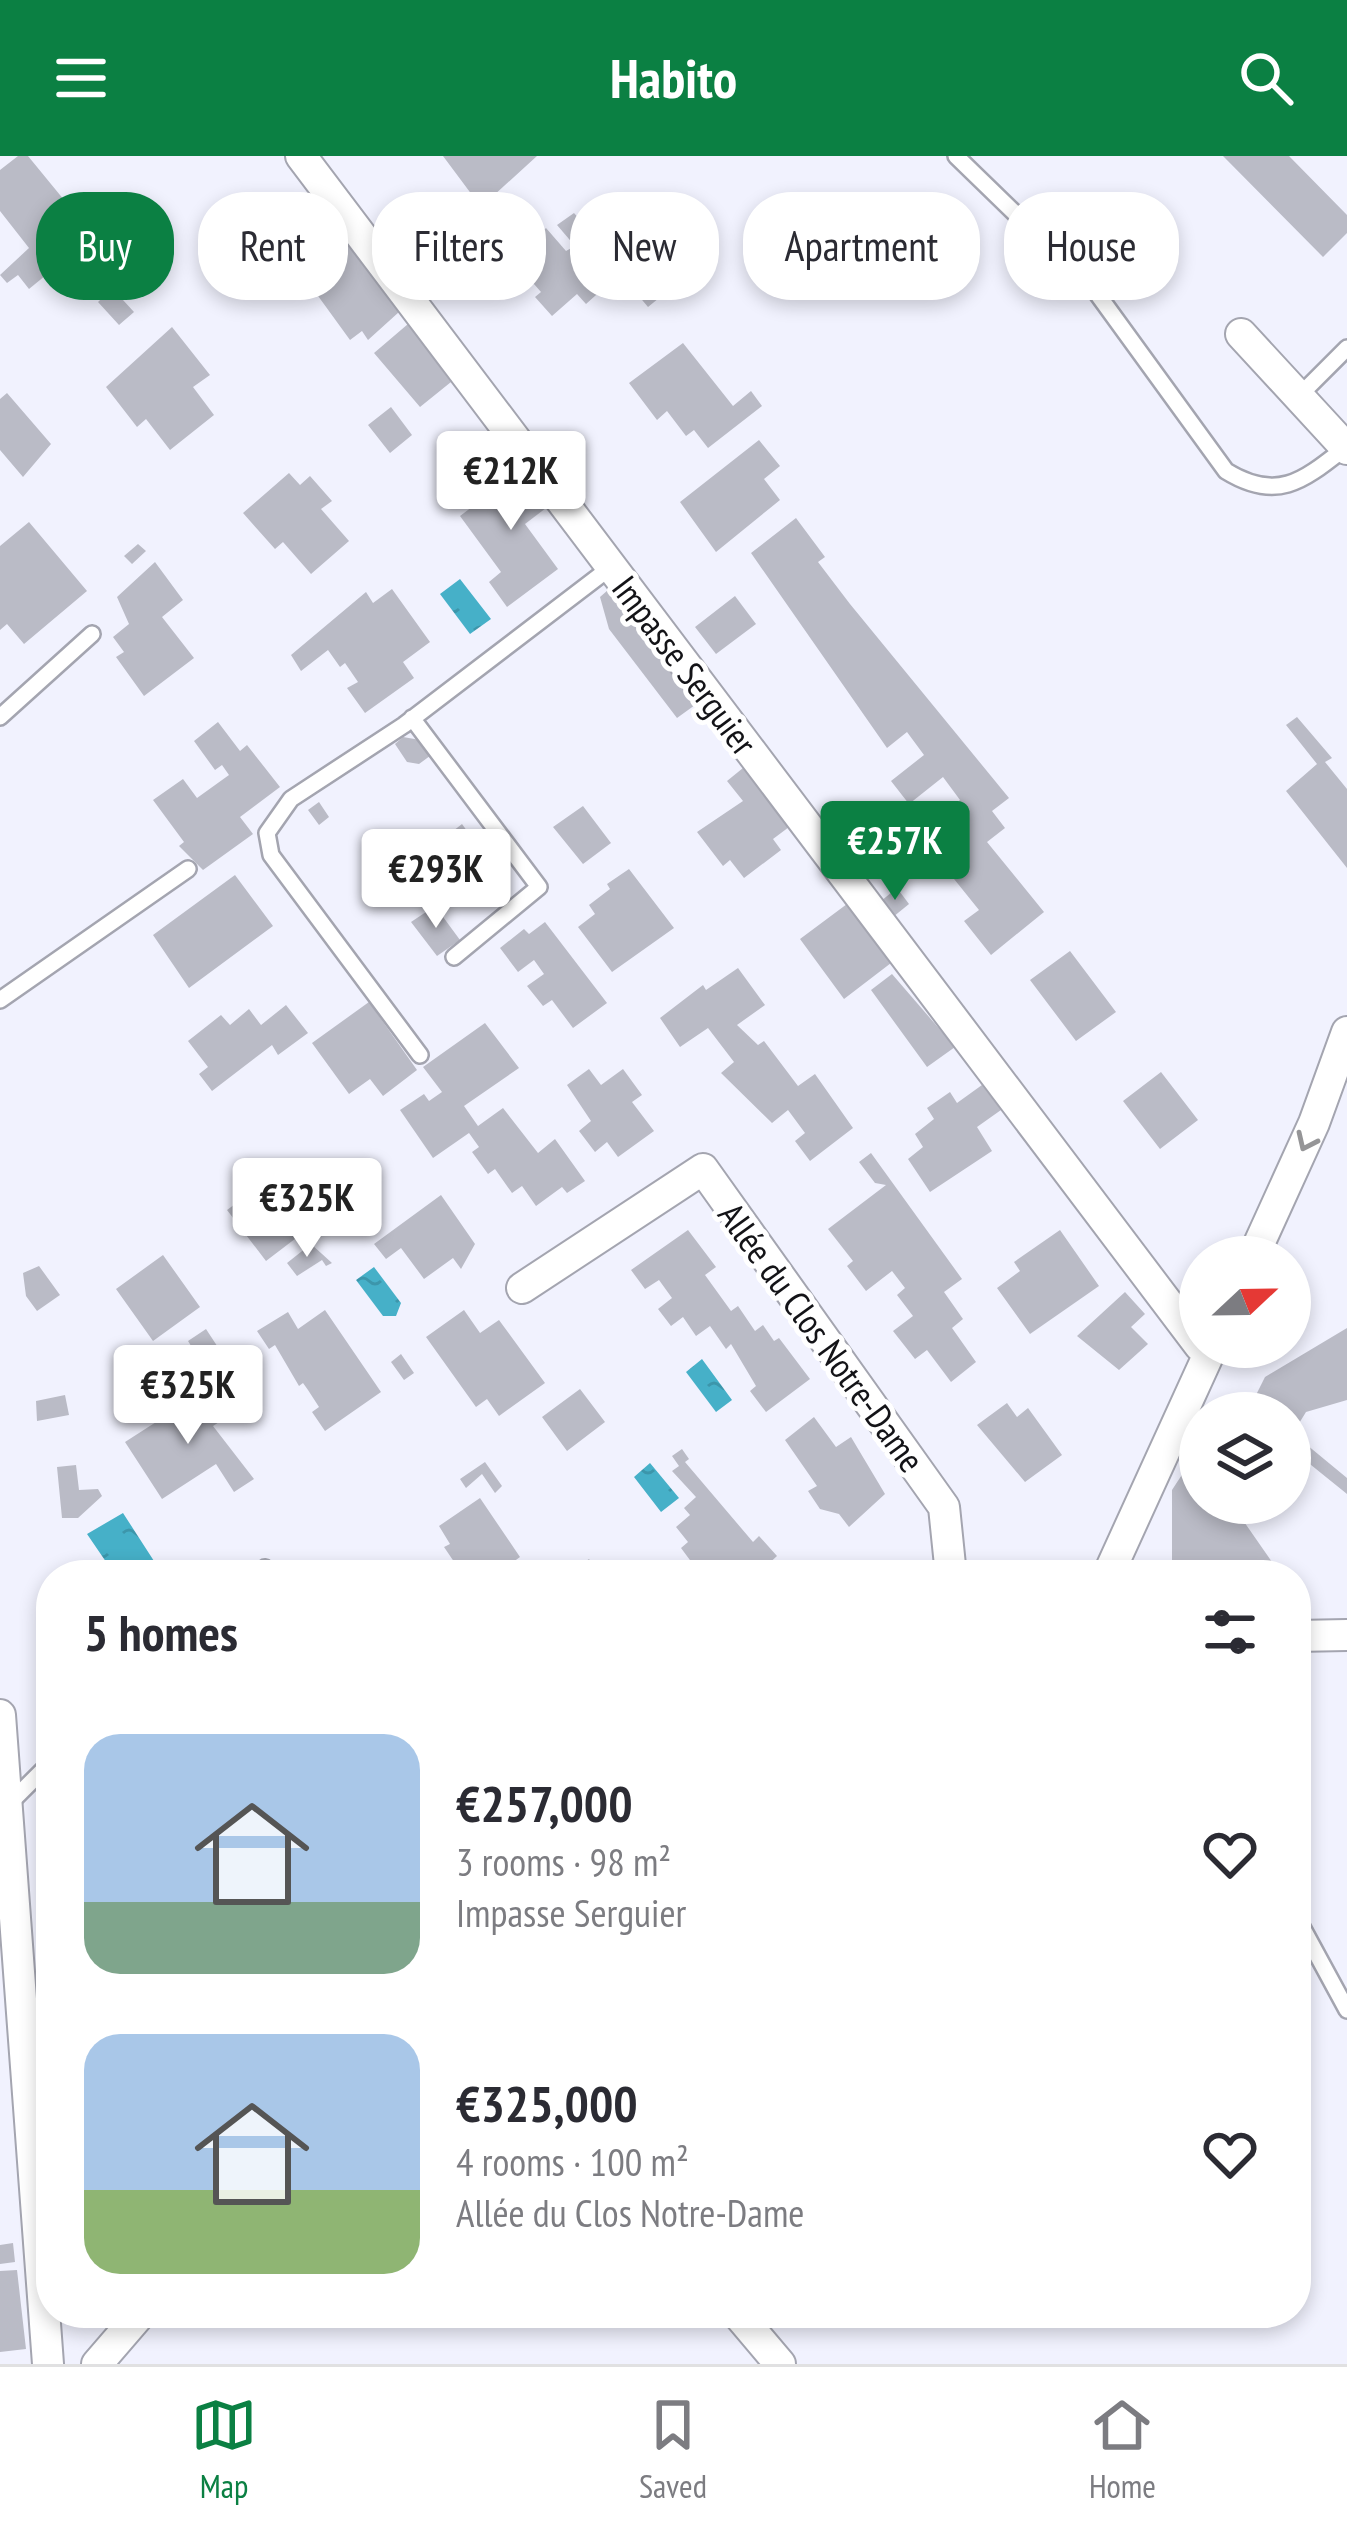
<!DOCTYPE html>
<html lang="en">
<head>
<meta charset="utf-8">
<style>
  :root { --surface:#fff; --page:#f2f2f3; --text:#2b2b33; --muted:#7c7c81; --line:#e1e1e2; --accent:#0b8043 }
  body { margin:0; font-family:"PT Sans Narrow",sans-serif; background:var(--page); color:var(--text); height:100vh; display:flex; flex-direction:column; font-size:45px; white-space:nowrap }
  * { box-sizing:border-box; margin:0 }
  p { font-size:39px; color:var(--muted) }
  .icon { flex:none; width:66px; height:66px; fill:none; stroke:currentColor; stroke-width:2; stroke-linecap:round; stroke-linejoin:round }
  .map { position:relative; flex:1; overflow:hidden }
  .sheet { position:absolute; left:36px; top:1404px; width:1275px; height:768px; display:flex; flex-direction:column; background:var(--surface); border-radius:48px; box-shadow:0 6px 18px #0003 }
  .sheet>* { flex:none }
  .hud { position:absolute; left:36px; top:36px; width:1275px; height:108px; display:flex; gap:24px }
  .needle { width:78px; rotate:68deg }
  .controls { position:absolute; left:1179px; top:1080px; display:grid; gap:24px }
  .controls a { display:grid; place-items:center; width:132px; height:132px; border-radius:50%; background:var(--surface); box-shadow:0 6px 18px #0003; font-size:60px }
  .price { position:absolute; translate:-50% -102px; padding:0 27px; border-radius:12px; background:#fff; color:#222; font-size:39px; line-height:78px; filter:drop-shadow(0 3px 6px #0008) }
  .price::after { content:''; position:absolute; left:50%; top:72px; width:36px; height:27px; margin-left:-18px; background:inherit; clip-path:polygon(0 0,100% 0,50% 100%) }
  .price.selected { background:var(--accent); color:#fff }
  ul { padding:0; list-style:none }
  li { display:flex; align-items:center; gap:36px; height:300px; padding:0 48px }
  li span { display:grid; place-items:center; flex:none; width:336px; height:240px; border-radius:36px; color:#555 }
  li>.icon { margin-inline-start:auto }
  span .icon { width:144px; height:144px; fill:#fffc; stroke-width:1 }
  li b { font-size:51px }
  h2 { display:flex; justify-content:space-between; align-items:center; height:144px; padding:0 48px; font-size:51px }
  .pill { padding:0 42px; border-radius:48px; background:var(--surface); box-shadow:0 6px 18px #0003; font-size:42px; line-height:108px }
  .pill.selected { background:var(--accent); color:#fff }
  header { display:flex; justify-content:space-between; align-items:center; height:156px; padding:0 48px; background:var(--accent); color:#fff; font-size:54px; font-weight:800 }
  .tabs { display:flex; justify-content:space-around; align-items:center; height:168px; border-top:3px solid var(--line); background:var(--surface); font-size:33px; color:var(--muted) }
  .tabs a { display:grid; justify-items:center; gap:6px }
  .tabs .selected { color:var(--accent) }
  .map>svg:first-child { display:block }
</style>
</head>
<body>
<header><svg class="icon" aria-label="menu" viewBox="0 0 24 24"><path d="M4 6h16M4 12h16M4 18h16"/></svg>Habito<svg class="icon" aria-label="search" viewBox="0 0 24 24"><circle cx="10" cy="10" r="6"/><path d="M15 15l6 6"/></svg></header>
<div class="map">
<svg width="1347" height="2208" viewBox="0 0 1347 2208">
  <defs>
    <pattern id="water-ripples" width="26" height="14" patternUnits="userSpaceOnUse" patternTransform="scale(3)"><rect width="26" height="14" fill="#46b0c8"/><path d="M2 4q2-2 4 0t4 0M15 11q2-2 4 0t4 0" fill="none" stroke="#3c96ab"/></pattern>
  </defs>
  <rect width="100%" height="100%" fill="#f1f2fe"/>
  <path fill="url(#water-ripples)" d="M 460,423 L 491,463 L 470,478 L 440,438 Z
    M 374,1111 L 401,1147 L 396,1160 L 383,1160 L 356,1124 Z
    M 702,1203 L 732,1244 L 716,1256 L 686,1216 Z
    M 650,1307 L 679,1342 L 661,1356 L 634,1321 Z
    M 123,1357 L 163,1419 L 115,1419 L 87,1378 Z"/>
  <path fill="#babbc6" d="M 18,0 L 28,0 L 78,61 L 53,82 L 68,101 L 29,133 L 18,119 L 7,127 L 0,119 L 29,92 L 0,55 L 0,14 Z
    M 443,0 L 537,0 L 481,51 Z
    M 1223,0 L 1289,0 L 1347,59 L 1347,77 L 1323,101 Z
    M 320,47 L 399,156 L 368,184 L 362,175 L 350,184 L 313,133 L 338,114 L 314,81 L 321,77 L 307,57 Z
    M 574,57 L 624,114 L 586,148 L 577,138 L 552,160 L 535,141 L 541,136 L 512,103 L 546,72 L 566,95 L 575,90 L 557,69 Z
    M 642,113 L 664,138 L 648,151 L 627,126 Z
    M 112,132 L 134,156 L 119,169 L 98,146 Z
    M 408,168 L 451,226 L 420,251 L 374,197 Z
    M 172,171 L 210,219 L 193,231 L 214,259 L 170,294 L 146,263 L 137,271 L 106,231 Z
    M 683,187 L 733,250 L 751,235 L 762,250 L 708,292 L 694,274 L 686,280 L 667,255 L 657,264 L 629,227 Z
    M 7,237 L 51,288 L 23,321 L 0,294 L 0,243 Z
    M 391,251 L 412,279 L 390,297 L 368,269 Z
    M 759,284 L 780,310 L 764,323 L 780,344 L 716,396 L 680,346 Z
    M 499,288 L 546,352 L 525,368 L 558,413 L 507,451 L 489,426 L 501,416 L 460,360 L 509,323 L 488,296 Z
    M 289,317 L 300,329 L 310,320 L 332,345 L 321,353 L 349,385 L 311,418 L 283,386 L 275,393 L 243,357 Z
    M 796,362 L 825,401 L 818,406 L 850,448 L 1009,642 L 992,655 L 1005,672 L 987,686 L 1044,756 L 991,799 L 964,765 L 979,754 L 950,718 L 968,702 L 954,686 L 945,694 L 927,670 L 960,644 L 943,621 L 909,648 L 891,625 L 924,599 L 907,576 L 887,592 L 751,397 Z
    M 29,366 L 87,435 L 24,488 L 7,468 L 0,474 L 0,390 Z
    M 138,388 L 146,395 L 132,408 L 124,400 Z
    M 155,406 L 183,444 L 162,461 L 194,502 L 144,540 L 116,501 L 124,496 L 113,481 L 129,468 L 117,441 Z
    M 392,433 L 430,486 L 403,506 L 414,522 L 365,557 L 347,532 L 358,526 L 345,507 L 340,511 L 328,494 L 301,515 L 291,499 L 366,436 L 373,447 Z
    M 608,434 L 695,549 L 677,562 L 609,473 L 600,441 Z
    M 735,440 L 756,468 L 716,498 L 695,471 Z
    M 1297,561 L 1332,602 L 1325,606 L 1347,633 L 1347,712 L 1286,635 L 1317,608 L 1286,569 Z
    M 218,566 L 240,595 L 247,589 L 280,631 L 240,661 L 253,678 L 203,714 L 179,690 L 184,686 L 153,644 L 183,623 L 197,642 L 229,619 L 222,609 L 215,614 L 194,585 Z
    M 403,581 L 426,585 L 434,597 L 419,608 L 407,606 L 395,588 Z
    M 743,612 L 789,671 L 773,683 L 781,694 L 744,722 L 730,704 L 723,710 L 697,676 L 743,645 L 727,625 Z
    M 319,646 L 329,661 L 319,669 L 308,654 Z
    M 583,650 L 611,687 L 583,708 L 553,671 Z
    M 462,668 L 491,708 L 459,732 L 454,724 L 424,747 L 418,738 L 400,750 L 377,718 L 430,673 L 439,686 Z
    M 629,713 L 674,772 L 612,816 L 578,771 L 595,758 L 589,749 L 610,733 L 607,728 Z
    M 235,719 L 273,770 L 189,832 L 153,779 Z
    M 897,732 L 909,748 L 893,761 L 881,745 Z
    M 847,748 L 891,807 L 844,843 L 800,783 Z
    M 435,750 L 460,784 L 437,800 L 411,766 Z
    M 545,766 L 607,847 L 573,872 L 552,844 L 543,850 L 527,830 L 544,818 L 534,804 L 518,816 L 500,792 L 524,773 L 529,778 Z
    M 1070,795 L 1116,856 L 1076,885 L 1030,824 Z
    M 738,812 L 765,849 L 737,869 L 758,889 L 764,885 L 798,930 L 815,918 L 853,972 L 810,1005 L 795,985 L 805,977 L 788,954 L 772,967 L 721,917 L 734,906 L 708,872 L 680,891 L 660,862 L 703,829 L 706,834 Z
    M 892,818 L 955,891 L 927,911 L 871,834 Z
    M 369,846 L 417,914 L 383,940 L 370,923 L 349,938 L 312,887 Z
    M 286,849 L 308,877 L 278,899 L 272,889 L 212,935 L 199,918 L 208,911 L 188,885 L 221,859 L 230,869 L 249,853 L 261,869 Z
    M 485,867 L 519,912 L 464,950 L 478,970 L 503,952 L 538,997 L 555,983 L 585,1025 L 567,1037 L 562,1031 L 536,1050 L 522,1030 L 512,1037 L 495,1013 L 488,1018 L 472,996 L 479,991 L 469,977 L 433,1002 L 400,954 L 424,938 L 429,945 L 442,936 L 423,911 Z
    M 589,913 L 601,929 L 623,913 L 642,939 L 632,946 L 654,975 L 618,1001 L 607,986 L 595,996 L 579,975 L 591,965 L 567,929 Z
    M 1161,916 L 1198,964 L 1160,993 L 1123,945 Z
    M 982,929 L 1001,954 L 977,971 L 992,995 L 930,1036 L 908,1003 L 923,991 L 915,978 L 934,963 L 927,952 L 950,936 L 957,947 Z
    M 871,997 L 962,1123 L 944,1136 L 963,1163 L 952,1172 L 976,1206 L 951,1226 L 927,1194 L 915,1203 L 893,1175 L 913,1160 L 897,1139 L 905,1132 L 892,1115 L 866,1135 L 847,1110 L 853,1105 L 828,1073 L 886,1029 L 875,1027 L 859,1006 Z
    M 266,1025 L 304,1076 L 266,1105 L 227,1054 Z
    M 441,1039 L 475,1088 L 461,1113 L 453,1102 L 424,1123 L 401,1092 L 386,1103 L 374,1088 Z
    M 688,1074 L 716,1111 L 705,1119 L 731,1155 L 738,1150 L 755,1175 L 763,1169 L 774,1185 L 779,1182 L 810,1223 L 766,1256 L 750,1235 L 756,1230 L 731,1188 L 726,1193 L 710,1170 L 696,1180 L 683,1161 L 671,1170 L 658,1153 L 672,1142 L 659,1124 L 645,1133 L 631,1114 Z
    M 1060,1074 L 1099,1130 L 1030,1178 L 997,1132 L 1020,1115 L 1014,1106 Z
    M 311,1088 L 332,1107 L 326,1110 L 322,1104 L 297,1120 L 287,1107 Z
    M 163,1099 L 200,1151 L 153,1185 L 116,1133 Z
    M 39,1110 L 60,1139 L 37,1155 L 26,1140 L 23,1117 Z
    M 1125,1136 L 1145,1158 L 1131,1171 L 1148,1188 L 1119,1214 L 1077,1180 Z
    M 325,1154 L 381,1236 L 325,1275 L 312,1256 L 319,1251 L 308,1234 L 303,1227 L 299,1230 L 275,1189 L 269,1193 L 257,1175 L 288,1156 L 298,1173 Z
    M 464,1154 L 480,1177 L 499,1164 L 545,1227 L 499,1260 L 487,1243 L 476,1251 L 426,1181 Z
    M 1347,1172 L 1347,1244 L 1306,1256 L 1298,1269 L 1301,1284 L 1347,1322 L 1347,1338 L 1290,1292 L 1290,1257 L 1258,1257 L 1256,1239 L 1265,1221 Z
    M 206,1173 L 225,1202 L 206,1214 L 188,1185 Z
    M 401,1198 L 414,1217 L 404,1224 L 391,1206 Z
    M 580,1233 L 605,1266 L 567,1295 L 542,1261 Z
    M 220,1235 L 233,1257 L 213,1270 L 254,1323 L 234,1336 L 216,1308 L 162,1343 L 125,1286 L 195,1241 L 200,1248 Z
    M 65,1239 L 69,1259 L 37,1265 L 36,1245 Z
    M 1007,1247 L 1017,1261 L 1028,1252 L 1062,1299 L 1025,1326 L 977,1269 Z
    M 814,1261 L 836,1291 L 851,1281 L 885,1338 L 849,1371 L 839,1358 L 820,1353 L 808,1335 L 817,1330 L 785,1284 Z
    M 1200,1291 L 1200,1347 L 1231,1347 L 1281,1419 L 1179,1419 L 1172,1410 L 1172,1334 Z
    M 682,1293 L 689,1303 L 685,1306 L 753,1386 L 759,1380 L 777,1400 L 765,1411 L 772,1419 L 701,1419 L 681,1392 L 688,1386 L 676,1371 L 690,1359 L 684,1352 L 696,1341 L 672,1315 L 679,1310 L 672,1300 Z
    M 485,1306 L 502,1330 L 495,1337 L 482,1318 L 466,1332 L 460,1323 Z
    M 76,1309 L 79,1334 L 98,1333 L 102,1340 L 78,1362 L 62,1362 L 57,1311 Z
    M 480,1342 L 520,1401 L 502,1414 L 505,1419 L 463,1419 L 444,1391 L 450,1388 L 439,1370 Z
    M 589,1403 L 600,1419 L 566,1419 Z
    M 13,2087 L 15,2106 L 0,2108 L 0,2089 Z
    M 17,2114 L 26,2193 L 0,2196 L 0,2115 Z"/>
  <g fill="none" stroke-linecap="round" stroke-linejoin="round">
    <defs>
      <path id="lane" d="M 956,0 L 1096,136 L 1226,315 C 1278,347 1304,324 1346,291
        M 1299,240 L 1347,192
        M 0,561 L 92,478
        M 412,562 L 539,731 L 454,801
        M 0,844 L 188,713
        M 420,899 L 271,699 L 267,677 L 291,643 L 404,569 L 611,411
        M 257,1419 L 265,1412
        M 9,1648 L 51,1606
        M 1296,1760 L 1347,1854
        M 26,1913 L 51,1897"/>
      <path id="street" d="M 301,0 L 1200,1190
        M 1241,178 L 1347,293
        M 1253,1101 L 1314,967 L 1347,876
        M 522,1132 L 703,1013 L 944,1351 L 951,1419
        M 1108,1419 L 1212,1191
        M 1296,1480 L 1347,1479
        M 0,1559 L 48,2208
        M 737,2157 L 780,2208
        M 97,2208 L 141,2157"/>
    </defs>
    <use href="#lane" stroke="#a4a5b0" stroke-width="20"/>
    <use href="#street" stroke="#a4a5b0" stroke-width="34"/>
    <use href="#lane" stroke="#fff" stroke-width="15"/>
    <use href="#street" stroke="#fff" stroke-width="30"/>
  </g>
  <defs><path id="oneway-chevron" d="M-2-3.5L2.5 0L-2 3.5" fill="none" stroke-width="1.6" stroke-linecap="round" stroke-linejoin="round" transform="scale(3)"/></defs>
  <use stroke="#959597" href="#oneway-chevron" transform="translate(1306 986) rotate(115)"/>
  <g text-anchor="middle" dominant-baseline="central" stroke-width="10" stroke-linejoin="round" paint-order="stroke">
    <g font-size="36" fill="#131317" stroke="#fff">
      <text transform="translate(685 509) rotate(53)">Impasse Serguier</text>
      <text transform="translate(822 1181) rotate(54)">Allée du Clos Notre-Dame</text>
    </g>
  </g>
</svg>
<div class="controls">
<a><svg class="needle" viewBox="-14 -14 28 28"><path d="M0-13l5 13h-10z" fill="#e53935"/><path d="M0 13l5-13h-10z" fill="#7c7c81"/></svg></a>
<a><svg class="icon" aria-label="layers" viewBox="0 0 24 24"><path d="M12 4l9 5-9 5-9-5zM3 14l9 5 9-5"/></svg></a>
</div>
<b class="price" style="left:511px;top:377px">€212K</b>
<b class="price selected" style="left:895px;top:747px">€257K</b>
<b class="price" style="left:436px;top:775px">€293K</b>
<b class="price" style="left:307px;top:1104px">€325K</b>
<b class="price" style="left:188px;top:1291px">€325K</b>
<div class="hud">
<a class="pill selected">Buy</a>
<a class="pill">Rent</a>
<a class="pill">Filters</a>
<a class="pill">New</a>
<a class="pill">Apartment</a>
<a class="pill">House</a>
</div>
<section class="sheet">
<h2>5 homes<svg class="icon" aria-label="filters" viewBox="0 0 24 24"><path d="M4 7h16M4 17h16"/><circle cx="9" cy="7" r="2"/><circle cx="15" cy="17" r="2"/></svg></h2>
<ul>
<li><span style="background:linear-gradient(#a9c7e8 70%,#7fa58c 0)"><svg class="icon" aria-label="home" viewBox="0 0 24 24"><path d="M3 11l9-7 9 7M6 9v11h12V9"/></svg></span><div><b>€257,000</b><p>3 rooms · 98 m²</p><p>Impasse Serguier</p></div><svg class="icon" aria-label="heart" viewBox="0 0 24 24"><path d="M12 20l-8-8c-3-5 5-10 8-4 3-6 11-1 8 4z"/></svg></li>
<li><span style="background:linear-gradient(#a9c7e8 65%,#8fb573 0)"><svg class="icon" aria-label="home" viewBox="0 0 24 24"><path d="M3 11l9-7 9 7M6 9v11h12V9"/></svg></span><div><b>€325,000</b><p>4 rooms · 100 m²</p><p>Allée du Clos Notre-Dame</p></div><svg class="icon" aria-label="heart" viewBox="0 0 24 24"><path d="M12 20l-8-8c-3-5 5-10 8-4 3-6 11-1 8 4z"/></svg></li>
</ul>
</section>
</div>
<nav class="tabs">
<a class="selected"><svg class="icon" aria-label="map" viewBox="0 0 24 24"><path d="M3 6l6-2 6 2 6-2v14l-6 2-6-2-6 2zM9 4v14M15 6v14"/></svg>Map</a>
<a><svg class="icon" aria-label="saved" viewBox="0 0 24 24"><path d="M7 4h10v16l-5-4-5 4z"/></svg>Saved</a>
<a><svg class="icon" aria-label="home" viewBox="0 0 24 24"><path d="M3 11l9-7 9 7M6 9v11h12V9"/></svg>Home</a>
</nav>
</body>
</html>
